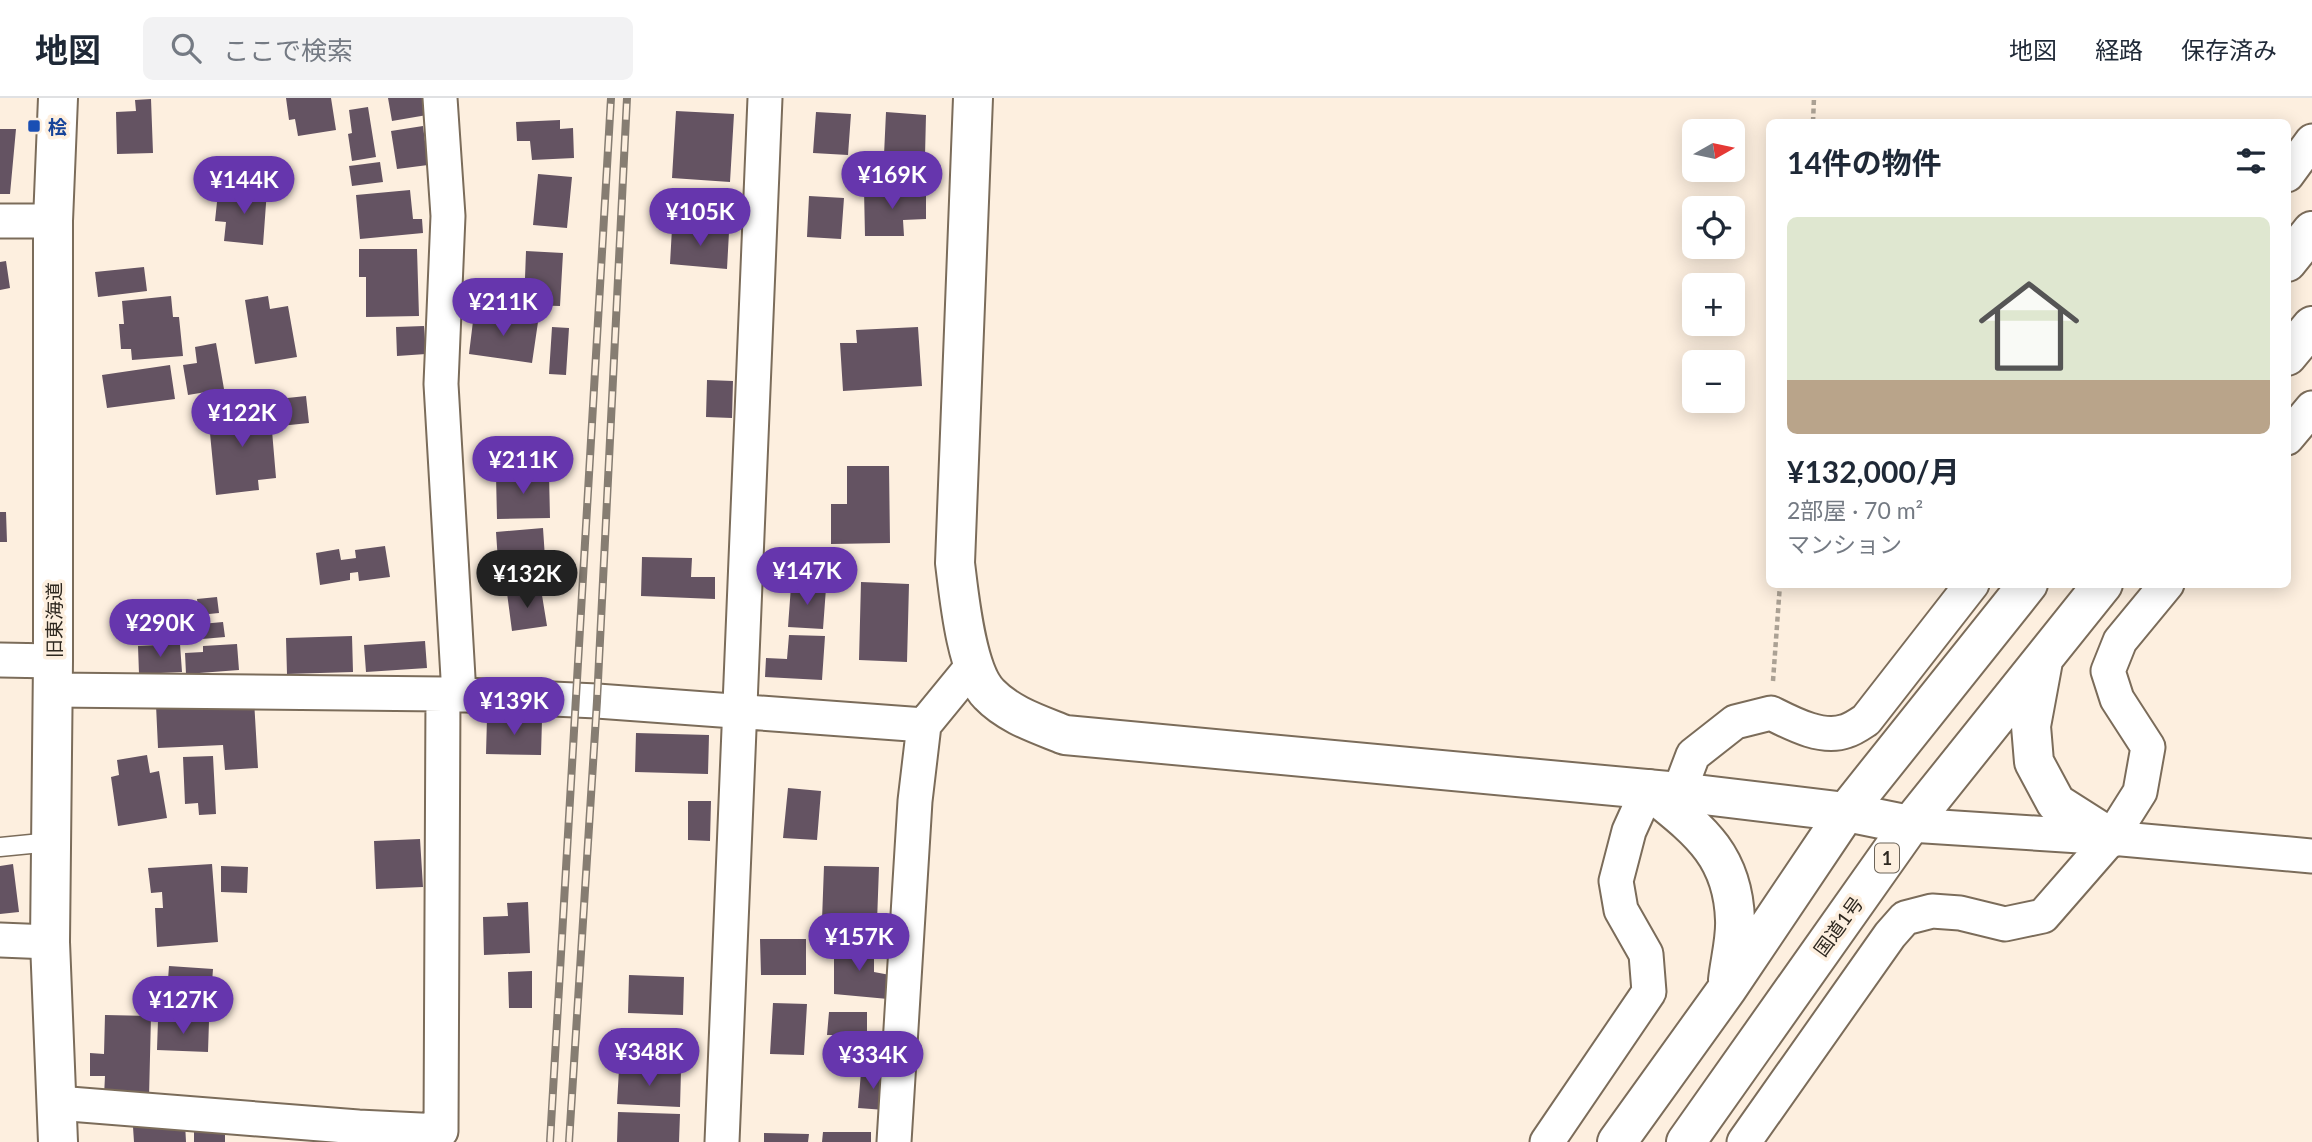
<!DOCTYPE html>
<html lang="ja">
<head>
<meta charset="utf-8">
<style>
  :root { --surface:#fff; --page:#f2f2f3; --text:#1f2937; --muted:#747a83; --line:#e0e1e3; --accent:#6636ad }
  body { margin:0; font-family:Lato,"Noto Sans JP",sans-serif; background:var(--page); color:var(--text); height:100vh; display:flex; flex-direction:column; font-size:26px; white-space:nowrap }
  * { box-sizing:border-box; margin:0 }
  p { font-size:23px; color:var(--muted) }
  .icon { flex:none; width:38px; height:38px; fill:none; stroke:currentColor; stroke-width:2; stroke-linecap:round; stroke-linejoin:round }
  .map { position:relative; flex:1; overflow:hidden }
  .sheet { position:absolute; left:1766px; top:21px; width:525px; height:469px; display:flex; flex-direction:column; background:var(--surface); border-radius:10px; box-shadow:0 4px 18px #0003 }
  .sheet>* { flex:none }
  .needle { width:46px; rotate:81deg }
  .tools { position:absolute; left:1682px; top:21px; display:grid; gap:14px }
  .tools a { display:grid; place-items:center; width:63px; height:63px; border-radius:10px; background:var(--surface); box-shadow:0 4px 18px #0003; font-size:35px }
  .price { position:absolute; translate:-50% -60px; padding:0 16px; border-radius:24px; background:var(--accent); color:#fff; font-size:23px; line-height:46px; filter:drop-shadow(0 2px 4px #0008) }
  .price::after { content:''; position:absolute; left:50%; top:42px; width:21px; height:16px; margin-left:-10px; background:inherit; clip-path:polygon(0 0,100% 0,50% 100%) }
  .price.selected { background:#222; color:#fff }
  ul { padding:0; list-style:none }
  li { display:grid; align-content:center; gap:14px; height:371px; padding:0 21px }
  li span { display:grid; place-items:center; height:217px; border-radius:10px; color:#555 }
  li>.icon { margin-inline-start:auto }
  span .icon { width:126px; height:126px; fill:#fffc; stroke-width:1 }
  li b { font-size:30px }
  h2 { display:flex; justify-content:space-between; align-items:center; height:84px; padding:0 21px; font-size:30px }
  header { display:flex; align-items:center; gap:42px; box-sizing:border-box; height:98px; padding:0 35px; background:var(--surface); border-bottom:2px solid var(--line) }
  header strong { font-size:33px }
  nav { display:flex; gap:38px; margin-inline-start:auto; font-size:24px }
  .search { width:490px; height:63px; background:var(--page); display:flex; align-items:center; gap:18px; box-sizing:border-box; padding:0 24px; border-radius:10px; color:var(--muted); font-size:26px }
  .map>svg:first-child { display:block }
</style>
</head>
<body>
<header>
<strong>地図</strong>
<div class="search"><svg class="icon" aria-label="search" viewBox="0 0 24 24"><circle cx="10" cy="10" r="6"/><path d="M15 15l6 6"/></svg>ここで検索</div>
<nav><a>地図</a><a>経路</a><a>保存済み</a></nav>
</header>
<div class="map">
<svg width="2312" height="1044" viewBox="0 0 2312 1044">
  <rect width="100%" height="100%" fill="#fdefdf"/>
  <path fill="#645362" d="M 286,0 L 331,0 L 336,32 L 298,38 L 295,21 L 289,22 Z
    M 388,0 L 424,0 L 427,17 L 392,23 Z
    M 151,1 L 153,55 L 117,56 L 116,14 L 136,13 L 135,2 Z
    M 368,9 L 376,59 L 352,63 L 348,36 L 352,35 L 349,12 Z
    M 676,13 L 734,16 L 730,84 L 672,80 Z
    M 816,14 L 851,16 L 848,57 L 813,55 Z
    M 886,14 L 926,17 L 925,58 L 884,57 Z
    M 560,22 L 560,31 L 573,30 L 574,60 L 532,62 L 530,43 L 517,43 L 516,24 Z
    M 423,28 L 428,67 L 397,71 L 391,33 Z
    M 0,31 L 16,31 L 10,96 L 0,96 Z
    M 380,64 L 383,84 L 352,88 L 349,68 Z
    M 538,76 L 572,79 L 567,130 L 533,127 Z
    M 228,90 L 267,92 L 263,147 L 224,143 L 226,124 L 215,123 L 217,104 L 227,104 Z
    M 410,92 L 413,121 L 422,121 L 423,135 L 360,141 L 356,97 Z
    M 864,92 L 926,92 L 926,121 L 903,122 L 904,138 L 865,138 Z
    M 809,98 L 844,100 L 841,141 L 807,139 Z
    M 672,130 L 729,134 L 727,171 L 670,166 Z
    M 359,151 L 417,151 L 419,218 L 366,219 L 366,179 L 359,179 Z
    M 526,153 L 563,155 L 560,208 L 524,207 Z
    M 6,163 L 10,190 L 0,192 L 0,164 Z
    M 144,169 L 147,193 L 98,199 L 95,174 Z
    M 171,198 L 173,219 L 179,219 L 183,258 L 132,262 L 131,251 L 121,251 L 119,226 L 124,226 L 122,203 Z
    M 268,198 L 270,211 L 288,208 L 297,259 L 255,266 L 245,202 Z
    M 474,215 L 538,224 L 532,265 L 469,256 Z
    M 424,228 L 426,256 L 397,258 L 396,229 Z
    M 552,229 L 569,230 L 566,277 L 549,276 Z
    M 918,229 L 922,288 L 843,293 L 840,245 L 857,245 L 856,232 Z
    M 216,245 L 224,291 L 188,297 L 183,267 L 197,265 L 195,249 Z
    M 170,267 L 175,301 L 107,310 L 102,277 Z
    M 707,282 L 733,283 L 732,320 L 706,319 Z
    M 306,298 L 309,325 L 280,328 L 278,301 Z
    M 270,309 L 276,380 L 258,382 L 259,392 L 216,397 L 208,315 Z
    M 847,368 L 889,368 L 890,445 L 831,446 L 831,406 L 847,406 Z
    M 549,376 L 550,420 L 497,421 L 496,377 Z
    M 0,414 L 6,414 L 7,444 L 0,444 Z
    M 543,430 L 546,475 L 499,478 L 496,434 Z
    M 385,448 L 390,479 L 359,483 L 358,474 L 350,475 L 350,482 L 320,487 L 316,455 L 339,451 L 341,462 L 356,460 L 355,452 Z
    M 642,459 L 692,460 L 691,479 L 715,479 L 715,501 L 641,498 Z
    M 861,484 L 909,486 L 907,564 L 859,562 Z
    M 791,488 L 826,490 L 823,531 L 788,529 Z
    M 541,491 L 547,528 L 512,533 L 507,495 Z
    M 217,499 L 219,515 L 199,517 L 197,501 Z
    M 223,524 L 225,539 L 202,541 L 201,526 Z
    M 789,537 L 825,538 L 822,582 L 765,579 L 766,560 L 787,561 Z
    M 352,538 L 353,574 L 287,576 L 286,540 Z
    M 425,543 L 427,570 L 366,574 L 364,547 Z
    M 180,546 L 182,574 L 139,576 L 138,548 Z
    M 237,546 L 239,572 L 186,576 L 185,555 L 203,554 L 203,548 Z
    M 254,602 L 258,670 L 225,672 L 223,647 L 158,650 L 156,607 Z
    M 487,620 L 542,622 L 541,657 L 486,656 Z
    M 636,635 L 709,637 L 708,676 L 635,674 Z
    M 147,657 L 150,675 L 159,673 L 167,720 L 118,728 L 111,679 L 119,677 L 117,662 Z
    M 213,658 L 216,716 L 199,717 L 198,705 L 185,706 L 183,659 Z
    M 788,690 L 821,693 L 817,742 L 783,740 Z
    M 688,703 L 711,703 L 710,743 L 688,742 Z
    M 420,741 L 423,789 L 376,791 L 374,743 Z
    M 13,766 L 19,814 L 0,816 L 0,768 Z
    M 212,766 L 218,844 L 157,849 L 155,810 L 163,810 L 162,794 L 151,795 L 148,770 Z
    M 221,768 L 248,769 L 247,795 L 221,794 Z
    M 824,768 L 879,769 L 877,824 L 822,822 Z
    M 528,804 L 530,855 L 484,857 L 483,819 L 508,818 L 507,805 Z
    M 760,841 L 806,841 L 806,877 L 761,877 Z
    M 874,848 L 874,874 L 890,877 L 888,901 L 834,896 L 834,849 Z
    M 169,868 L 213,871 L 210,912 L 166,909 Z
    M 532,873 L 532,910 L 509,910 L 508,874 Z
    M 629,877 L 684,879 L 683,917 L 628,915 Z
    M 773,905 L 807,906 L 804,957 L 770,956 Z
    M 829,914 L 867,914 L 867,936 L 887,938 L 885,963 L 834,962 L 835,937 L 827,937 Z
    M 105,917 L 151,918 L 149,999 L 104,998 L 105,978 L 90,978 L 90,955 L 104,956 Z
    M 158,922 L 209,923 L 208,954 L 157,952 Z
    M 611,932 L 670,932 L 669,958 L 611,957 Z
    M 619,971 L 681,973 L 680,1009 L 617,1006 Z
    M 861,974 L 888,977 L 885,1012 L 858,1010 Z
    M 618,1014 L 680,1016 L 679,1044 L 617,1044 Z
    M 185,1025 L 186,1044 L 134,1044 L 133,1029 Z
    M 225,1032 L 225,1044 L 194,1044 L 194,1033 Z
    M 823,1034 L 871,1034 L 871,1044 L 822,1044 Z
    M 764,1035 L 809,1036 L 808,1044 L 764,1044 Z"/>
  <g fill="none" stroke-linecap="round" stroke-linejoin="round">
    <defs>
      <path id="service" d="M 0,749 L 51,744"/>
      <path id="minor" d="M 440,0 L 448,118 L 441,286 L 459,597
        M 2287,77 L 2312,43
        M 0,123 L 53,123
        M 2287,340 L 2312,310
        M 0,562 L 53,563
        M 53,592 L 443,596 L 597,603 L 924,627
        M 1679,694 L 1693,657 L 1735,624 L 1771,615 C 1791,625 1822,642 1846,633 C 1853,631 1860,626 1866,622 L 1972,486
        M 1910,727 L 2111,740 L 2312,758
        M 0,842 L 50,844
        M 57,1005 L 358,1029
        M 357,1044 L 358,1029 L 441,1033 L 443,596
        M 722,1044 L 765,0
        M 894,1044 L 915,703 L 924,627 L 974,566
        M 1547,1044 L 1649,894 L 1646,856 L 1621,812 L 1616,783 L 1629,733 L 1648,691
        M 1744,1044 L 1890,837 L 1905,820 L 1932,813 L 1960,815 L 2005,826 L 2043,818 L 2111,740 L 2140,694 L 2148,649 L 2117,601 L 2108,573 L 2120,543 L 2167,486"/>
      <path id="tertiary" d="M 973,0 L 955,465 C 959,497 966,573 989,596 C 1009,617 1038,626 1065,637 L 1679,694 L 1846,714 L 1910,727"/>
      <path id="secondary" d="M 58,1044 L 50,844 L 53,563 L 53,123 L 58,0"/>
      <path id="trunk" d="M 2287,164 L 2312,133
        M 2287,258 L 2312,228
        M 2043,563 L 2031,628 L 2034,664 L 2056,705 L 2111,740
        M 1648,691 C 1696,730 1733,755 1735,822 C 1736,841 1730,863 1728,882
        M 1617,1044 L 1727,891 L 1846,714 L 2028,486
        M 1686,1044 L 1910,727 L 2103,486"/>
    </defs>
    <use href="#service" stroke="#7b6c5a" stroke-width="21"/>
    <use href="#minor" stroke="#7b6c5a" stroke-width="37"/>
    <use href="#tertiary" stroke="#7b6c5a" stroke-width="42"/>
    <use href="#secondary" stroke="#7b6c5a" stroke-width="42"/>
    <use href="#trunk" stroke="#7b6c5a" stroke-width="42"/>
    <path stroke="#aba194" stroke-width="4.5" stroke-dasharray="5 3.5" stroke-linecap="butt" d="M 1813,24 L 1814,0
      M 1773,583 L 1780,486"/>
    <use href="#service" stroke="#fff" stroke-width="18"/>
    <use href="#minor" stroke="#fff" stroke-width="33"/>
    <use href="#tertiary" stroke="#fff" stroke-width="38"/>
    <use href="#secondary" stroke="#fff" stroke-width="38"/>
    <use href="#trunk" stroke="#fff" stroke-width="38"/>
    <defs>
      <path id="rail" d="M 550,1044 L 611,0
        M 569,1044 L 597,603 L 627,0"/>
    </defs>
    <use href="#rail" stroke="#867d72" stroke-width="8"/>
    <use href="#rail" stroke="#fdefdf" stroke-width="5" stroke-dasharray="16" stroke-linecap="butt"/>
  </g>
  <rect fill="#1a4fb4" stroke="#fdefdf" stroke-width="2.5" x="27" y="21" width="14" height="14" rx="3.5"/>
  <g text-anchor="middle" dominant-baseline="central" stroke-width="7" stroke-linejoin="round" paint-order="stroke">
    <rect fill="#fdefdf" stroke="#6c6459" stroke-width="2" x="1875" y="745.5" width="24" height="29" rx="5"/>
    <g font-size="18" font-weight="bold" fill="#2e2820">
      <text x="1887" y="760">1</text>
    </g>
    <g font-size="19" font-weight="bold" fill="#164399" stroke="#fdefdf" text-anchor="start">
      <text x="48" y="28">桧</text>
    </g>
    <g font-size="19" fill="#2e2820" stroke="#fdefdf">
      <text transform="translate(53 522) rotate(-90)">旧東海道</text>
      <text transform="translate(1838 828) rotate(-54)">国道1号</text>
    </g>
  </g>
</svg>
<div class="tools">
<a><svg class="needle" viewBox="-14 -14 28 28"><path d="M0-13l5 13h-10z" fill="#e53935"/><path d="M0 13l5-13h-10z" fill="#747a83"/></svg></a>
<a><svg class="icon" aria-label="locate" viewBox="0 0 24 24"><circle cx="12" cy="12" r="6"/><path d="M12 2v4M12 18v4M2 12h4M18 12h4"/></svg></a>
<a>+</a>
<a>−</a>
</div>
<b class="price" style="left:892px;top:113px">¥169K</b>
<b class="price" style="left:244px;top:118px">¥144K</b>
<b class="price" style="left:700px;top:150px">¥105K</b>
<b class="price" style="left:503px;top:240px">¥211K</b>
<b class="price" style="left:242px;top:351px">¥122K</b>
<b class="price" style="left:523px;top:398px">¥211K</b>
<b class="price" style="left:807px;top:509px">¥147K</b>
<b class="price selected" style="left:527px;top:512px">¥132K</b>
<b class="price" style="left:160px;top:561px">¥290K</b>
<b class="price" style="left:514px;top:639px">¥139K</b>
<b class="price" style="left:859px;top:875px">¥157K</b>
<b class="price" style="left:183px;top:938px">¥127K</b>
<b class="price" style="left:649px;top:990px">¥348K</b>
<b class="price" style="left:873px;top:993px">¥334K</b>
<section class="sheet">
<h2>14件の物件<svg class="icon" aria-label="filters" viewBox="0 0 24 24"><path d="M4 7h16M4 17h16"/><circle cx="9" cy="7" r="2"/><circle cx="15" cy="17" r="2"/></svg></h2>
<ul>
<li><span style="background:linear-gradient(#dfe7d0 75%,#b9a48a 0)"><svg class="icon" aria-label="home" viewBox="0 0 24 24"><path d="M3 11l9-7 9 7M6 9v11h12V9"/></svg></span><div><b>¥132,000/月</b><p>2部屋 · 70 m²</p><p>マンション</p></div></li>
</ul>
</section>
</div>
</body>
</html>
